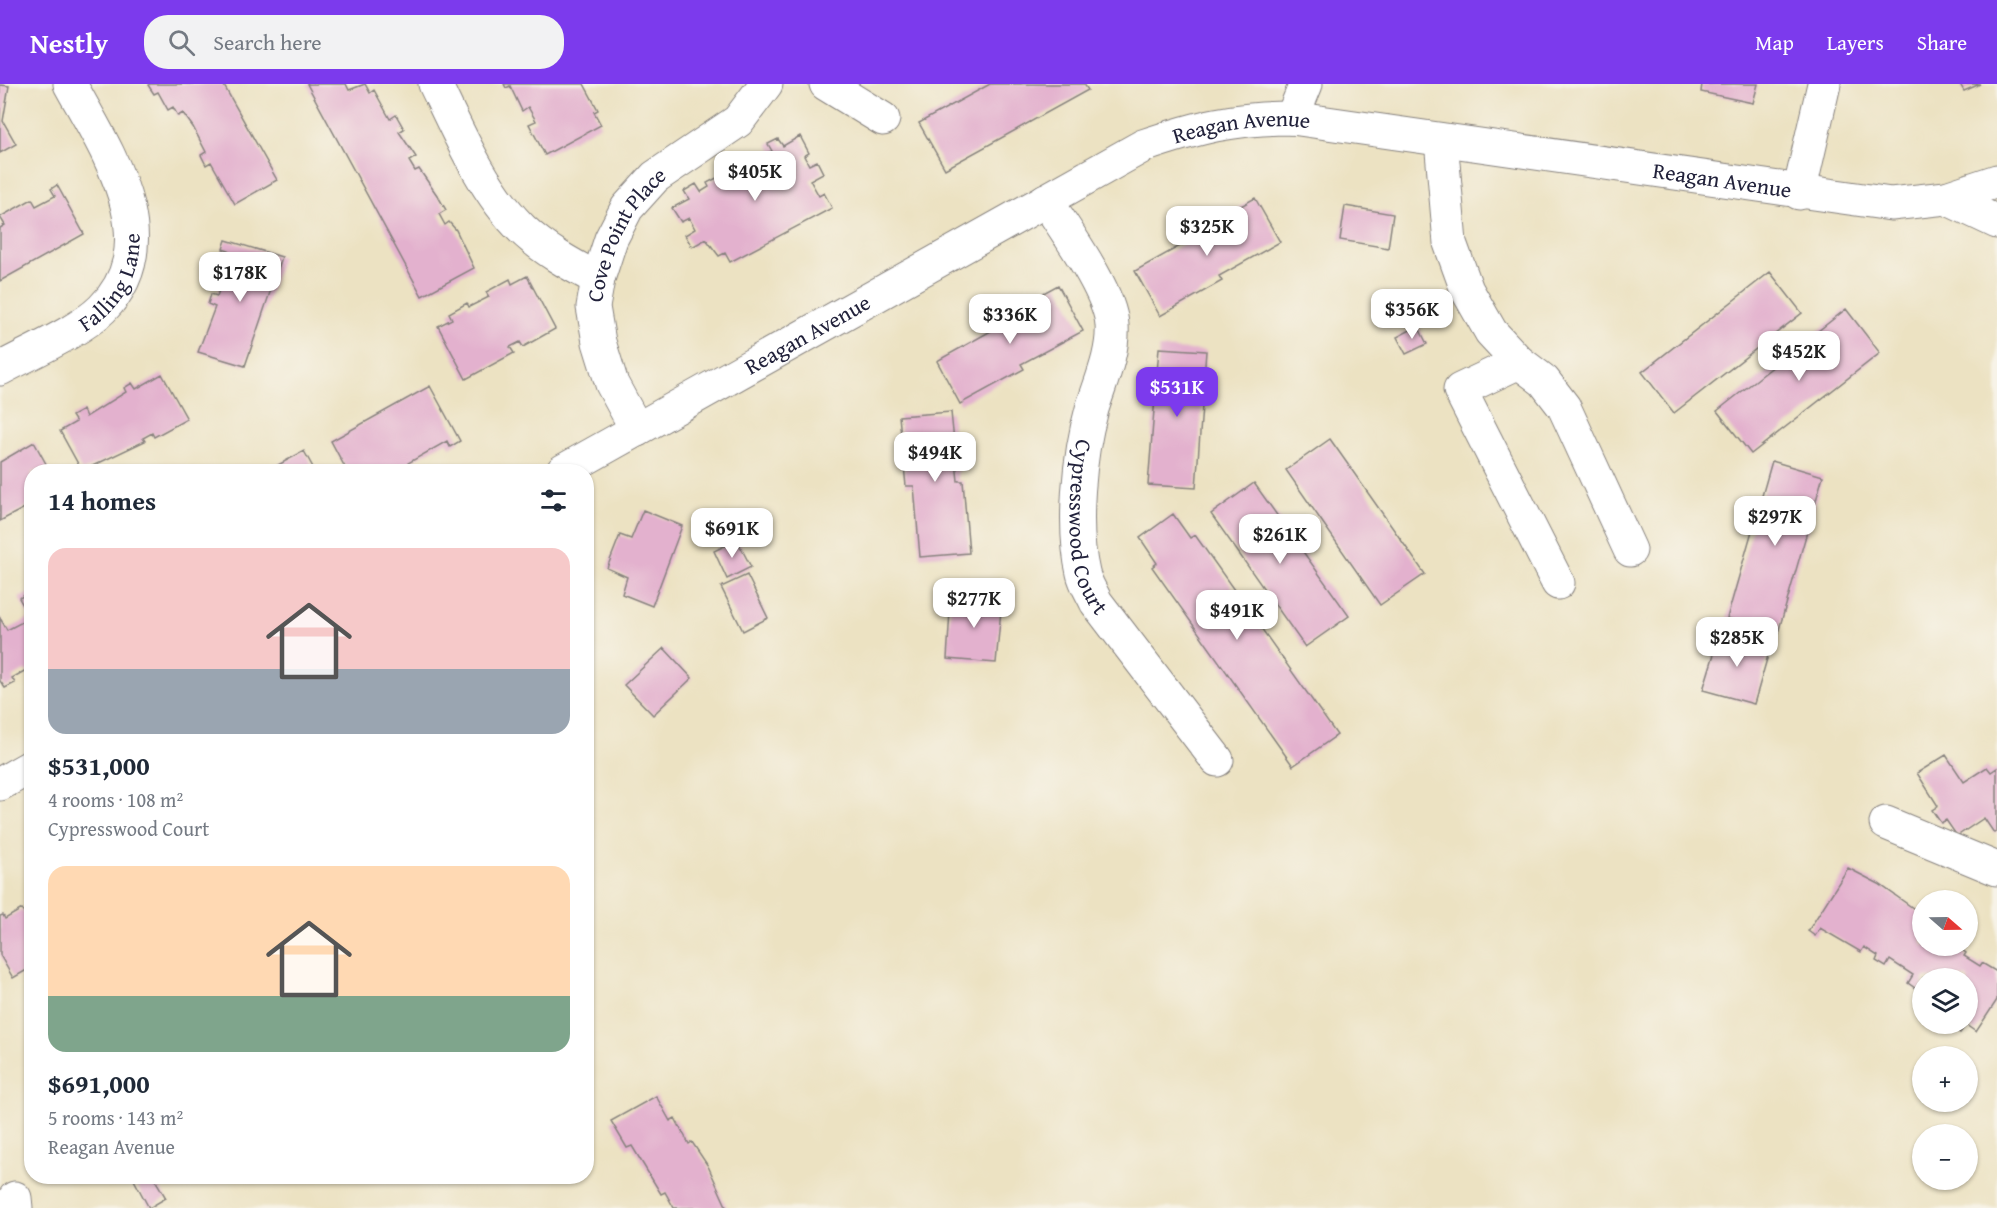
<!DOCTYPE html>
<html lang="en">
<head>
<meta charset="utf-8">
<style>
  :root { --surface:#fff; --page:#f2f2f3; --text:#1f2937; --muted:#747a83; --accent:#7c3aed }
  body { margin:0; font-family:"Gentium Book Plus",serif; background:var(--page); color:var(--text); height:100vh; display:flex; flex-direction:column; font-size:22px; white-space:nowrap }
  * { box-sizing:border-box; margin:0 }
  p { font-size:20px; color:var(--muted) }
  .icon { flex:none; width:33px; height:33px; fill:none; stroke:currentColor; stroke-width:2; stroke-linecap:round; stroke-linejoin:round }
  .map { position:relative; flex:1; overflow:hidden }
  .details { position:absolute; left:24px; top:380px; width:570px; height:720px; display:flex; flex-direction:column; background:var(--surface); border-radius:24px; box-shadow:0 2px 4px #0004 }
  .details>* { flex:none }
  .needle { width:39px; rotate:110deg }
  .buttons { position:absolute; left:1912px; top:806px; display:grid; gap:12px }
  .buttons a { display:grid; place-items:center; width:66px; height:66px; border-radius:50%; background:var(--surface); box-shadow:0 2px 4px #0004; font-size:30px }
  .price { position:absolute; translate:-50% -51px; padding:0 14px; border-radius:12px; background:#fff; color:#222; font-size:20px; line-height:39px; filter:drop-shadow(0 2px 3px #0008) }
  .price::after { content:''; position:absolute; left:50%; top:36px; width:18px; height:14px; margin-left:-9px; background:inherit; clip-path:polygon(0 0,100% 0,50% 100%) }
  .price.on { background:var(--accent); color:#fff }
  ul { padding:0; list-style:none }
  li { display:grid; align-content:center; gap:12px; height:318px; padding:0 24px }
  li span { display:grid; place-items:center; height:186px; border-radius:18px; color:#555 }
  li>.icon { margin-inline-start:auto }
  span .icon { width:108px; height:108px; fill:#fffc; stroke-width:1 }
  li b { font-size:26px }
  h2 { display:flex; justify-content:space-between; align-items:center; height:72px; padding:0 24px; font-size:26px }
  header { display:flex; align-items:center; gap:36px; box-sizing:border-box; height:84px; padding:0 30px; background:var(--accent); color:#fff }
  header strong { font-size:28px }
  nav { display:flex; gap:33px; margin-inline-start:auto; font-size:21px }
  .search { width:420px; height:54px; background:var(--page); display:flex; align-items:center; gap:15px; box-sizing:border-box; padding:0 21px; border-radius:24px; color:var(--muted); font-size:22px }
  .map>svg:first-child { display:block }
</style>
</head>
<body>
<header>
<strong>Nestly</strong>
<div class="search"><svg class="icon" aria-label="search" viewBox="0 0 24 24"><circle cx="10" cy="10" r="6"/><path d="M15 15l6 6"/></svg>Search here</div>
<nav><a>Map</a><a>Layers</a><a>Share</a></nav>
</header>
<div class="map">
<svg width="1997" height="1124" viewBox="0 0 1997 1124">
  <rect width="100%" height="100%" fill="#f7f3e8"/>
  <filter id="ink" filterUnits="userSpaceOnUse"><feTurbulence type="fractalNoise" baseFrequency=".0167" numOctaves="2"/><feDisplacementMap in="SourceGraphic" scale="12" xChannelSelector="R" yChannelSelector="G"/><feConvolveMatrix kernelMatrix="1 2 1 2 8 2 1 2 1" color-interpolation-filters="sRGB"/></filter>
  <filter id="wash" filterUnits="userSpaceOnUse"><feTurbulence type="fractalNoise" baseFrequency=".008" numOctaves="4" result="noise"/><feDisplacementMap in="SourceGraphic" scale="24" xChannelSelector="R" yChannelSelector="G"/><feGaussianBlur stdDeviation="1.35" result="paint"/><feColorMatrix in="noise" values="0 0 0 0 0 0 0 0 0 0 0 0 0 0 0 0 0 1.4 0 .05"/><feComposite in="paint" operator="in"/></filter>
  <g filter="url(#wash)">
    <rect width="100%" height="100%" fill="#ece2c2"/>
    <g id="blocks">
      <path fill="#e3b1ce" d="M 150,0 L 223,0 L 277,96 L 235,120 L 211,78 L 206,81 L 201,71 L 206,68 L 193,43 L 183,29 L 178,32 L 173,23 L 168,26 L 158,8 L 154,10 L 148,1 Z
        M 307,0 L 346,0 L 349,6 L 365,0 L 370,9 L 374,6 L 390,35 L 396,31 L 404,45 L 399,48 L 416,73 L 409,77 L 415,87 L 419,85 L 439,114 L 446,126 L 439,130 L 445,141 L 449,138 L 456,146 L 474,184 L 422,212 Z
        M 504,0 L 584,0 L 598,26 L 594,28 L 601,41 L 545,71 L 529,40 L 536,37 L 528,23 L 522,27 L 510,2 L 506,4 Z
        M 990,0 L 1084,0 L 1088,6 L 945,85 L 919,39 Z
        M 1702,0 L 1758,0 L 1753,19 L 1701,8 Z
        M 1960,0 L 1980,0 L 1964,7 Z
        M 0,1 L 9,2 L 3,37 L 16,60 L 0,69 Z
        M 800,52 L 809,69 L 804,72 L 809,81 L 817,77 L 823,89 L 810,96 L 819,112 L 824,109 L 832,124 L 730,178 L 725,169 L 719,172 L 706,155 L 692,163 L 685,151 L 695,145 L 689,134 L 681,138 L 672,124 L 689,115 L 684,107 L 696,100 L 701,108 L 709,103 L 707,99 L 726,89 L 732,101 L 749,92 L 741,79 L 772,67 L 768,60 L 778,55 L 783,62 Z
        M 57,101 L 84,150 L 0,197 L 0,144 L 5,141 L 0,133 L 32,115 L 36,122 L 55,112 L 51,105 Z
        M 1255,114 L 1280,158 L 1219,192 L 1222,197 L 1160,232 L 1135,187 L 1189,157 L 1186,153 Z
        M 1345,122 L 1393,130 L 1388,164 L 1340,156 Z
        M 226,156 L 282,173 L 245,282 L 198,268 L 215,223 L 208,220 L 211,210 L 217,212 L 226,186 L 229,167 L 223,165 Z
        M 1770,188 L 1802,229 L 1674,329 L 1642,288 Z
        M 527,192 L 555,245 L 523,263 L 520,258 L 510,263 L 514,269 L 466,295 L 438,242 L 452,235 L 449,229 L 467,219 L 469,223 L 489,213 L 486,208 L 510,195 L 512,200 Z
        M 1058,201 L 1083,247 L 1021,280 L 1024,285 L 960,320 L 937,277 L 1000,242 L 996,235 Z
        M 1846,225 L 1880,269 L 1751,370 L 1717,327 Z
        M 1418,242 L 1427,260 L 1406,270 L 1397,253 Z
        M 1159,264 L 1206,267 L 1196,404 L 1148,401 Z
        M 162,290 L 187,335 L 154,353 L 152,349 L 143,354 L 145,357 L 82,387 L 60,347 L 76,338 L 72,332 L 83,326 L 86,333 L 126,308 L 124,304 L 132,299 L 136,305 Z
        M 430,302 L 460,357 L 450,363 L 447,357 L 408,379 L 410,387 L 347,387 L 331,357 Z
        M 951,328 L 958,397 L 963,397 L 969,469 L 920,473 L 914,402 L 906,402 L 899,332 Z
        M 1330,355 L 1425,490 L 1380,521 L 1286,386 Z
        M 34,358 L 50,387 L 32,387 L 32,420 L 0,437 L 0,378 Z
        M 304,367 L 315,387 L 267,387 Z
        M 1772,377 L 1823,392 L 1778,549 L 1727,534 Z
        M 1254,399 L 1349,532 L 1305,563 L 1211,430 Z
        M 643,426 L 682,442 L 652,522 L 622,510 L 627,493 L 607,484 L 620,451 L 631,455 Z
        M 1173,430 L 1190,454 L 1195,451 L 1337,651 L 1293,682 L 1152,483 L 1157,479 L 1140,454 Z
        M 737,456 L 751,483 L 727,495 L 714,467 Z
        M 747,491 L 768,534 L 743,547 L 721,503 Z
        M 32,508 L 32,593 L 26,586 L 12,594 L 15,599 L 5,604 L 0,597 L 0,534 L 7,546 L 30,534 L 19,514 Z
        M 951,511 L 1002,515 L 996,579 L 947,575 Z
        M 1721,547 L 1771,561 L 1754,620 L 1703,606 Z
        M 664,564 L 692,594 L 653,631 L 624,601 Z
        M 1946,671 L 1964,698 L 1987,683 L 1991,688 L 1997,684 L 1997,747 L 1994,749 L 1984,734 L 1957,752 L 1946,736 L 1941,739 L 1932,726 L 1938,722 L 1917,689 Z
        M 1848,784 L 1879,800 L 1920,829 L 1923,825 L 1923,861 L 1955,861 L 1966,869 L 1964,872 L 1980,882 L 1982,879 L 1997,888 L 1997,916 L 1976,948 L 1966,941 L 1960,949 L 1944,939 L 1968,939 L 1968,894 L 1923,894 L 1923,916 L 1920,914 L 1922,909 L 1908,899 L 1913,891 L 1890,876 L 1886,883 L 1876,877 L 1878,872 L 1864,863 L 1861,868 L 1820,844 L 1815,852 L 1808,847 Z
        M 22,825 L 32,841 L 32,883 L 13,894 L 0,871 L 0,832 L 3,831 L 5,835 Z
        M 656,1012 L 670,1037 L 675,1034 L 689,1060 L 692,1058 L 708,1082 L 727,1124 L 674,1124 L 665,1108 L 661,1110 L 632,1062 L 627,1064 L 611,1037 Z
        M 132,1092 L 153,1092 L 166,1114 L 149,1124 Z"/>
    </g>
  </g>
  <g filter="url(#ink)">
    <use href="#blocks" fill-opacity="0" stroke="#87827e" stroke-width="1.5"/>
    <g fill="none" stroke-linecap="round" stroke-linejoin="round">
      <defs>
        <g id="minor">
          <path d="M 435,0 C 458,48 484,108 522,145 C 544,166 571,181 598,195"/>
          <path d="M 826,0 L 883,35"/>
          <path d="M 1292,34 L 1306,0"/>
          <path d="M 1441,56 L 1450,159 L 1467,206 L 1491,248 L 1519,278 L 1544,297 L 1564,323 L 1630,466"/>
          <path d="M 1799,109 L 1824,0"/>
          <path d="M 1946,114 L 1997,138"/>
          <path id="s1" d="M 1046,116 C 1065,146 1110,207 1112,241 C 1114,269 1100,299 1092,325 C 1079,371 1072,442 1083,489 C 1085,499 1092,509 1096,518 L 1217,676"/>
          <path d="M 1519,278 L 1460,306 L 1558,499"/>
          <path id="s2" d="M 0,285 C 29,269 80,247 102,225 C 169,158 106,66 70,0"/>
          <path id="s3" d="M 637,346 L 612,300 L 599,258 L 593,223 L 598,195 L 611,155 L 627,124 L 655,93 L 738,37 L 766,0"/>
          <path id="s4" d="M 563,387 L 1143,62 C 1199,43 1232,34 1292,34 L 1891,120 L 1946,114 L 1997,97"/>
          <path d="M 0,700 L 32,682"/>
          <path d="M 1886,739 L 1997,785"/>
          <path d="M 15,1114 L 16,1124"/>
        </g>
      </defs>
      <use href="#minor" stroke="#87827e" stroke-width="35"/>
      <use href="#minor" stroke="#fff" stroke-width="33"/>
    </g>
  </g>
  <g text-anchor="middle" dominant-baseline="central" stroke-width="4.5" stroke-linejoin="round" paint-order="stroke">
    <g font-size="22" fill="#22223b" stroke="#f7f3e8">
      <text stroke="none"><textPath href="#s4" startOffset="766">Reagan Avenue</textPath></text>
      <text stroke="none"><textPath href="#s4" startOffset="1252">Reagan Avenue</textPath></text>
      <text stroke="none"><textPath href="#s3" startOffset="213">Cove Point Place</textPath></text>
      <text stroke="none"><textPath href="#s2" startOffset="147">Falling Lane</textPath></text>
      <text stroke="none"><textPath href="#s4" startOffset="280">Reagan Avenue</textPath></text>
      <text stroke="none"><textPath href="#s1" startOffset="350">Cypresswood Court</textPath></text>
    </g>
  </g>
</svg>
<div class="buttons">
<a><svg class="needle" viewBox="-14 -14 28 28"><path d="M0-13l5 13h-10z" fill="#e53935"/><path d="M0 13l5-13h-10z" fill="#747a83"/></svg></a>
<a><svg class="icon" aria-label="layers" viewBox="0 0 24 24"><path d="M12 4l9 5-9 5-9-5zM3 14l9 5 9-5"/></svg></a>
<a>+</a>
<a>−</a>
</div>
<b class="price" style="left:755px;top:118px">$405K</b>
<b class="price" style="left:1207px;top:173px">$325K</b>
<b class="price" style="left:240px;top:219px">$178K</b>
<b class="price" style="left:1412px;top:256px">$356K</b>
<b class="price" style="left:1010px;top:261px">$336K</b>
<b class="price" style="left:1799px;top:298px">$452K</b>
<b class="price on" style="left:1177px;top:334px">$531K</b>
<b class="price" style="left:935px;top:399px">$494K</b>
<b class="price" style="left:1775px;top:463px">$297K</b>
<b class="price" style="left:732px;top:475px">$691K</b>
<b class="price" style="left:1280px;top:481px">$261K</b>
<b class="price" style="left:974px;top:545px">$277K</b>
<b class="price" style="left:1237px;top:557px">$491K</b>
<b class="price" style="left:1737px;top:584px">$285K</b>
<section class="details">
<h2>14 homes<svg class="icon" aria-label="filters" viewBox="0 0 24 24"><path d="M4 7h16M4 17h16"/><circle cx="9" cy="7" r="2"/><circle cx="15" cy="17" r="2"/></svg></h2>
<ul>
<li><span style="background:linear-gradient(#f6c9c9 65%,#9aa5b1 0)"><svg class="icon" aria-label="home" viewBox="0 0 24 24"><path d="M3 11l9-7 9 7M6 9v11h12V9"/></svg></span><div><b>$531,000</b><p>4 rooms · 108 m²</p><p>Cypresswood Court</p></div></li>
<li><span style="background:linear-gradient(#ffd9b3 70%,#7fa58c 0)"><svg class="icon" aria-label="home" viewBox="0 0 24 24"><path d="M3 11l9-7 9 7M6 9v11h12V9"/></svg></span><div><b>$691,000</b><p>5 rooms · 143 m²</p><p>Reagan Avenue</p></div></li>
</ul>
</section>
</div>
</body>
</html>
